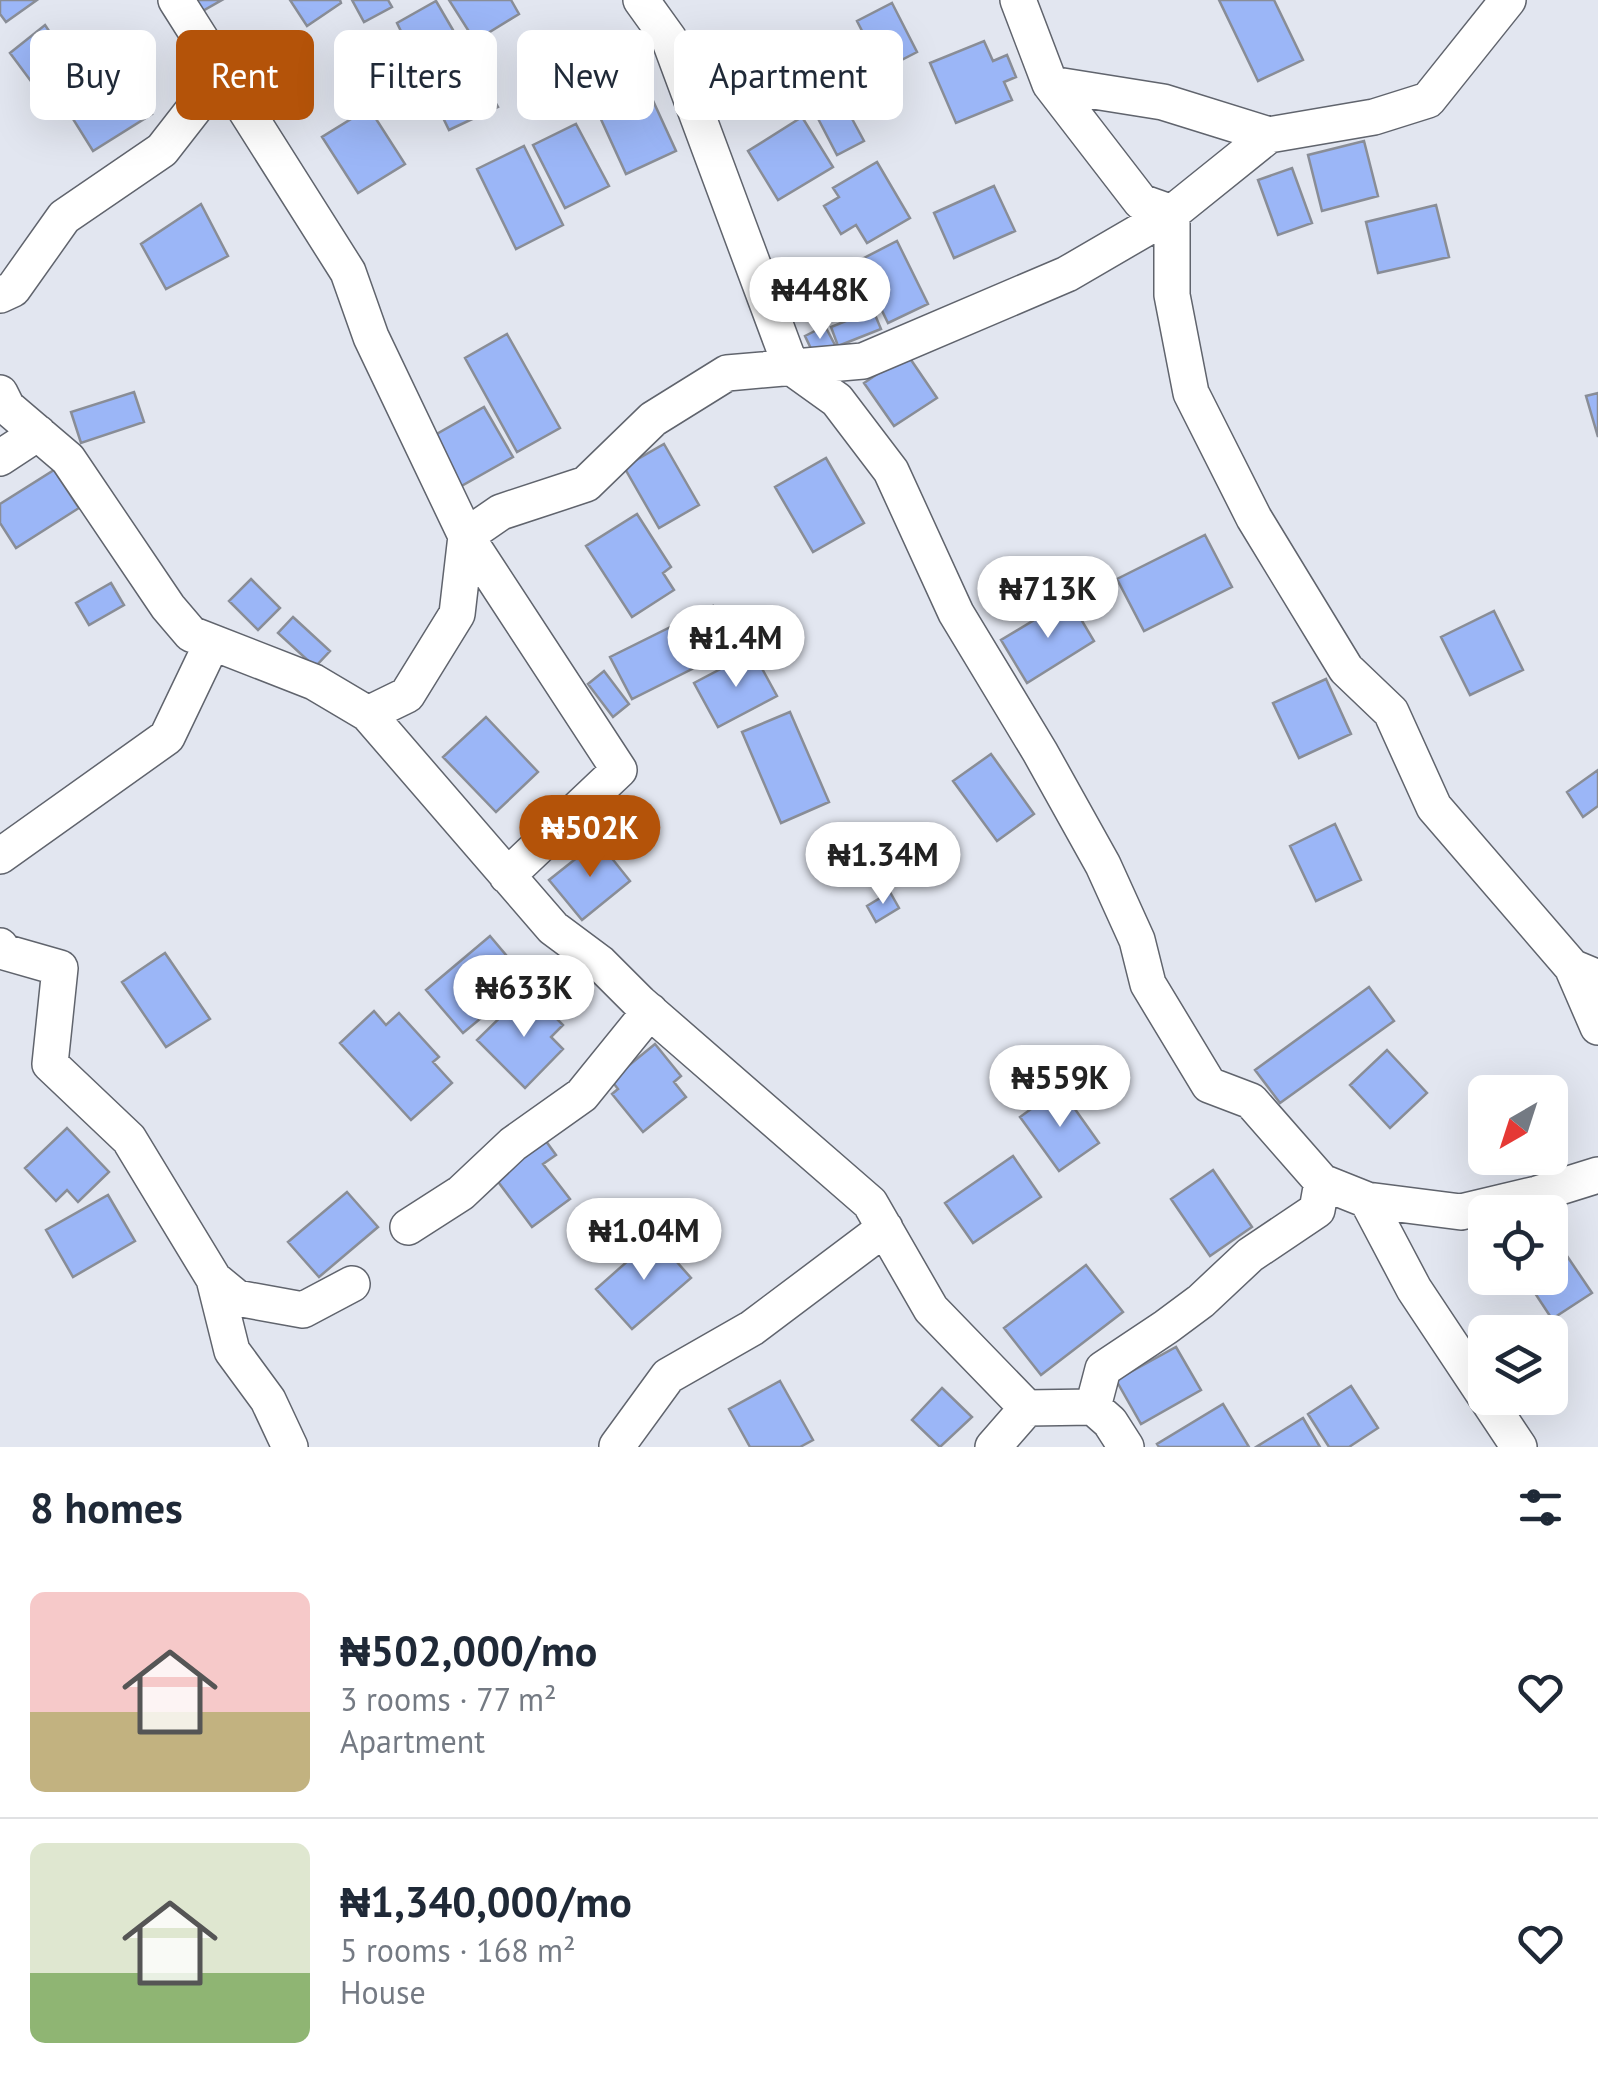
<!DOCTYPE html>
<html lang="en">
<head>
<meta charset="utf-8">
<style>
  :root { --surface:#fff; --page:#f2f2f3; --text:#1f2937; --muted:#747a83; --line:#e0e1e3; --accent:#b45309 }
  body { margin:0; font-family:"PT Sans",sans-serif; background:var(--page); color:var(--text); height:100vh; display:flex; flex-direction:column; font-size:38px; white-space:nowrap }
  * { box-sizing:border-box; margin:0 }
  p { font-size:32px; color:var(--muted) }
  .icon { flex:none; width:55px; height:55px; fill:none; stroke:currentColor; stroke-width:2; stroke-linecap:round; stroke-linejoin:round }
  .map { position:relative; height:1447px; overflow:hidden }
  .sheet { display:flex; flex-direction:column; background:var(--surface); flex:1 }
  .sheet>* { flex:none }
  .guide { position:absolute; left:30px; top:30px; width:1000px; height:90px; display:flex; gap:20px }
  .needle { width:65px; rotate:219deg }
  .tools { position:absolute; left:1468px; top:1075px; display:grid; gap:20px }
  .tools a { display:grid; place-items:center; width:100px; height:100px; border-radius:15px; background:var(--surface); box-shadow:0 10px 40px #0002; font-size:50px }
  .price { position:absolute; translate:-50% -85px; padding:0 22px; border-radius:35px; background:#fff; color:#222; font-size:32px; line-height:65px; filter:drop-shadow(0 2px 5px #0008) }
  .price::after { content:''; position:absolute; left:50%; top:60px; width:30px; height:22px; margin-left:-15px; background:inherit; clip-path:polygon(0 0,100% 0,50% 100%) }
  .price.current { background:var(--accent); color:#fff }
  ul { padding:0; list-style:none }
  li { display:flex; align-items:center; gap:30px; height:250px; padding:0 30px }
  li+li { border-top:2px solid var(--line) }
  li span { display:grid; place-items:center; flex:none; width:280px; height:200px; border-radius:15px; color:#555 }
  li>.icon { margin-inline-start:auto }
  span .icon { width:120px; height:120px; fill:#fffc; stroke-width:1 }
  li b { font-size:42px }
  h2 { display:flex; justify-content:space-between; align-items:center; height:120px; padding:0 30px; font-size:42px }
  .tag { padding:0 35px; border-radius:15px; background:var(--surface); box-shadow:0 10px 40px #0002; font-size:35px; line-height:90px }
  .tag.current { background:var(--accent); color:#fff }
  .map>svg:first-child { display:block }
</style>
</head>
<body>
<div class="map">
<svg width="1598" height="1447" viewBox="0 0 1598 1447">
  <rect width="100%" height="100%" fill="#e2e6f0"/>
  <path fill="#9bb6f7" stroke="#898d96" stroke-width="2.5" d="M 0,0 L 37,0 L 6,22 L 0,14 Z
    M 191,0 L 222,0 L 199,13 Z
    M 290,0 L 340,0 L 341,3 L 307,26 Z
    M 352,0 L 388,0 L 392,7 L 364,22 Z
    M 449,0 L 511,0 L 519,14 L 475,41 Z
    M 1219,0 L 1274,0 L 1303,60 L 1258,81 Z
    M 436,1 L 498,107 L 449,130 L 397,23 Z
    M 892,3 L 917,52 L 882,70 L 857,21 Z
    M 45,25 L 80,77 L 45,100 L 10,53 Z
    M 984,41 L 993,61 L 1007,55 L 1016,77 L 1004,82 L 1012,100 L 956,123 L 930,63 Z
    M 127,75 L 152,114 L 93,151 L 68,111 Z
    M 644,81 L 676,151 L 626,174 L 594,104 Z
    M 837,91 L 864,141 L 837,155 L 811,105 Z
    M 369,108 L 405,164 L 358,193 L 322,137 Z
    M 802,117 L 833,167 L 778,200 L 748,151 Z
    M 576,124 L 609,186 L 565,208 L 533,145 Z
    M 1364,141 L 1378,196 L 1322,211 L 1308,155 Z
    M 524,146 L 563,225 L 516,249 L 477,169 Z
    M 877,162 L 910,218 L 867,243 L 856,225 L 841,234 L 824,206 L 839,197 L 833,188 Z
    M 1292,168 L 1312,223 L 1278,235 L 1258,180 Z
    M 994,186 L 1015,231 L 954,258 L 934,213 Z
    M 201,204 L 228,256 L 166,289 L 141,244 Z
    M 1436,205 L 1449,257 L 1378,273 L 1366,222 Z
    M 897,241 L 928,304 L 888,323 L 858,261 Z
    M 852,265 L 866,306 L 826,321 L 811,280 Z
    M 873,310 L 881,329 L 838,346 L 831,327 Z
    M 825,326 L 836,347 L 815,357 L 805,336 Z
    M 507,334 L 560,428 L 517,452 L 465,358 Z
    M 907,354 L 937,398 L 894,426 L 864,383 Z
    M 134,392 L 144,422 L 81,443 L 71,412 Z
    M 1598,393 L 1598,437 L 1586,396 Z
    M 484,407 L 513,457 L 456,489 L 428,439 Z
    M 664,444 L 699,505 L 659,528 L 624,467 Z
    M 826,458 L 864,523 L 813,552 L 775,487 Z
    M 54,470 L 79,508 L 16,548 L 0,523 L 0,504 Z
    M 637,514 L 671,567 L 663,573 L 674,590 L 632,617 L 586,546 Z
    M 1205,535 L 1232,587 L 1144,631 L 1117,579 Z
    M 251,579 L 280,608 L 258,630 L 229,601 Z
    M 111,583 L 124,605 L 89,625 L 76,603 Z
    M 1069,599 L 1094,641 L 1027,683 L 1001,640 Z
    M 713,606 L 734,648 L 632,699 L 610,657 Z
    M 1494,611 L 1523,670 L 1470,695 L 1441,637 Z
    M 293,617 L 330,651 L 315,667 L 278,633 Z
    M 753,652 L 777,696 L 718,727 L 694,683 Z
    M 604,671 L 629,704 L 613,717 L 588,684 Z
    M 1326,679 L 1351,734 L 1299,758 L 1273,703 Z
    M 790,712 L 829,802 L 781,823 L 742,732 Z
    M 486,717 L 538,772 L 496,812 L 443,757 Z
    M 991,754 L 1034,814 L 997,841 L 953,781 Z
    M 1598,770 L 1598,806 L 1583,817 L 1567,792 Z
    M 1335,824 L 1361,880 L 1316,901 L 1290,846 Z
    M 598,841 L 630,881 L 582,920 L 549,880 Z
    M 890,892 L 899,908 L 876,922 L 867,906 Z
    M 490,936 L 527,980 L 463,1033 L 426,990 Z
    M 165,953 L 210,1019 L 166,1047 L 122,982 Z
    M 1369,987 L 1394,1021 L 1280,1103 L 1255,1070 Z
    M 520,998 L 529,1006 L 539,1001 L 563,1025 L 551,1037 L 563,1049 L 525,1088 L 477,1040 Z
    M 374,1011 L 386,1025 L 399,1013 L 439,1057 L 433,1062 L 452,1083 L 411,1120 L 340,1043 Z
    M 655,1044 L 681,1076 L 674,1082 L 686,1097 L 643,1132 L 612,1094 L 618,1089 L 611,1080 Z
    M 1387,1050 L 1427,1093 L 1390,1128 L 1350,1085 Z
    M 1060,1088 L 1099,1143 L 1059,1171 L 1020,1117 Z
    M 67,1128 L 109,1172 L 78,1202 L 67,1190 L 56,1201 L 25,1168 Z
    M 543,1137 L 556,1155 L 543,1164 L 570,1199 L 532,1227 L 493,1175 Z
    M 1013,1156 L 1041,1197 L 973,1243 L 945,1203 Z
    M 1213,1170 L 1252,1227 L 1210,1256 L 1171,1199 Z
    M 347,1192 L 378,1227 L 319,1277 L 288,1242 Z
    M 108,1195 L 135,1241 L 73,1277 L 46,1230 Z
    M 655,1237 L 691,1278 L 632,1329 L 596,1289 Z
    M 1563,1250 L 1592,1293 L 1552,1319 L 1525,1278 L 1550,1278 L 1550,1258 Z
    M 1086,1265 L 1123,1312 L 1041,1375 L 1004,1328 Z
    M 1176,1347 L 1201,1390 L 1141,1424 L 1116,1380 Z
    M 780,1381 L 813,1440 L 800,1447 L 750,1447 L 729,1409 Z
    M 1351,1386 L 1378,1428 L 1349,1447 L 1329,1447 L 1308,1414 Z
    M 942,1388 L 972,1417 L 940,1447 L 912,1420 Z
    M 1223,1404 L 1249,1447 L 1159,1447 L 1157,1444 Z
    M 1303,1418 L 1320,1447 L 1256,1447 Z"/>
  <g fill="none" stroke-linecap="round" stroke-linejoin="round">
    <defs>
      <path id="minor" d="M 176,0 L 348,272 L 371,337 L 466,536 L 501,512 L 586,484 L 653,419 L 727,373 L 863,361 L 1067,274 L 1172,213 L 1269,135 L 1163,102 L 1050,84 L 1018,0
        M 641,0 L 669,39 L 791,367 L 837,400 L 891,471 L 956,613 L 1040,752 L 1103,865 L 1137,940 L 1148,984 L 1209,1085 L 1251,1101 L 1322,1182 L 1367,1200 L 1414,1289 L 1519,1447
        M 1050,84 L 1141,202 L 1172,213 L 1172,295 L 1191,393 L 1254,518 L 1346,669 L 1391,712 L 1434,807 L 1572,967 L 1598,978
        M 1269,135 L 1374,117 L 1428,100 L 1508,0
        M 0,295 L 13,289 L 64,217 L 162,150 L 222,73
        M 0,393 L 7,407 L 68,459 L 168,607 L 191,634 L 314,682 L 368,714 L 553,928 L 600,963 L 640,1003 L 870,1203 L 931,1309 L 1027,1408 L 1093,1407 L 1110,1422 L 1126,1447
        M 0,458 L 38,433
        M 368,714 L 407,695 L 457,614 L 466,536 L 619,770 L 507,876
        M 0,856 L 167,737 L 212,643
        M 0,946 L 4,952 L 60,968 L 50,1064 L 129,1139 L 214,1279 L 237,1298 L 303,1310 L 352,1284
        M 1572,967 L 1598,1027
        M 1367,1200 L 1461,1212 L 1537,1194 L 1598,1175
        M 408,1227 L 461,1193 L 513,1144 L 582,1095 L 650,1011
        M 214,1279 L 232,1351 L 268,1400 L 290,1447
        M 1093,1407 L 1103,1369 L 1166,1327 L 1201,1301 L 1250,1255 L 1317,1210 L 1322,1182
        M 617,1446 L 668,1376 L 752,1328 L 885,1228
        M 993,1447 L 1027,1408"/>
    </defs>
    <use href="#minor" stroke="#60646d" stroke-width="38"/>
    <use href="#minor" stroke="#fff" stroke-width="35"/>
  </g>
</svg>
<div class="tools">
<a><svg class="needle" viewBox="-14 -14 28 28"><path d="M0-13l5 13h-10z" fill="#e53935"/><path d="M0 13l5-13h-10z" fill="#747a83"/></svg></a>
<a><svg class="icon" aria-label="locate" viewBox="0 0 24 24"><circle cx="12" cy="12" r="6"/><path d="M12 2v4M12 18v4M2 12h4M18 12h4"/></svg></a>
<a><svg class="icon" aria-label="layers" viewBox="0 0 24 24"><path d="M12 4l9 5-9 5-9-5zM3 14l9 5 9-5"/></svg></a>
</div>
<b class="price" style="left:820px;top:342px">₦448K</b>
<b class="price" style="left:1048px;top:641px">₦713K</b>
<b class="price" style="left:736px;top:690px">₦1.4M</b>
<b class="price current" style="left:590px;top:880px">₦502K</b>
<b class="price" style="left:883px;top:907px">₦1.34M</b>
<b class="price" style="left:524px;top:1040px">₦633K</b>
<b class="price" style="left:1060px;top:1130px">₦559K</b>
<b class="price" style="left:644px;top:1283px">₦1.04M</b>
<div class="guide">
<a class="tag">Buy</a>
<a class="tag current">Rent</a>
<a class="tag">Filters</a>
<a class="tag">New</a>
<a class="tag">Apartment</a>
</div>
</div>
<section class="sheet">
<h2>8 homes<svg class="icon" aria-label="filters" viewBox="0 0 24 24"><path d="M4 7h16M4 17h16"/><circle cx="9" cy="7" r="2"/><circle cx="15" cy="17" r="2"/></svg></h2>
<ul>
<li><span style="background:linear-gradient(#f6c9c9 60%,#c2b280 0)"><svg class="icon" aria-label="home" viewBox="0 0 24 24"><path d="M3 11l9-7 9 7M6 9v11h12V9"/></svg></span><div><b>₦502,000/mo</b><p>3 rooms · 77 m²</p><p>Apartment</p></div><svg class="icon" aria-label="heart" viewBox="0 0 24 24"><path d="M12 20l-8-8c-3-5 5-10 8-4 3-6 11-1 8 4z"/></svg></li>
<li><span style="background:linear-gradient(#dfe7d0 65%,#8fb573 0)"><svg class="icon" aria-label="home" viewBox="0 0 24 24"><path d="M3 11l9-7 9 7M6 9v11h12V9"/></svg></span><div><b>₦1,340,000/mo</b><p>5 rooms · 168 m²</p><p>House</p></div><svg class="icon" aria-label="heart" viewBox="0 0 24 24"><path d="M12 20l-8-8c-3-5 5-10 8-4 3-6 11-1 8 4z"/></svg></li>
</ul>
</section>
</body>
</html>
